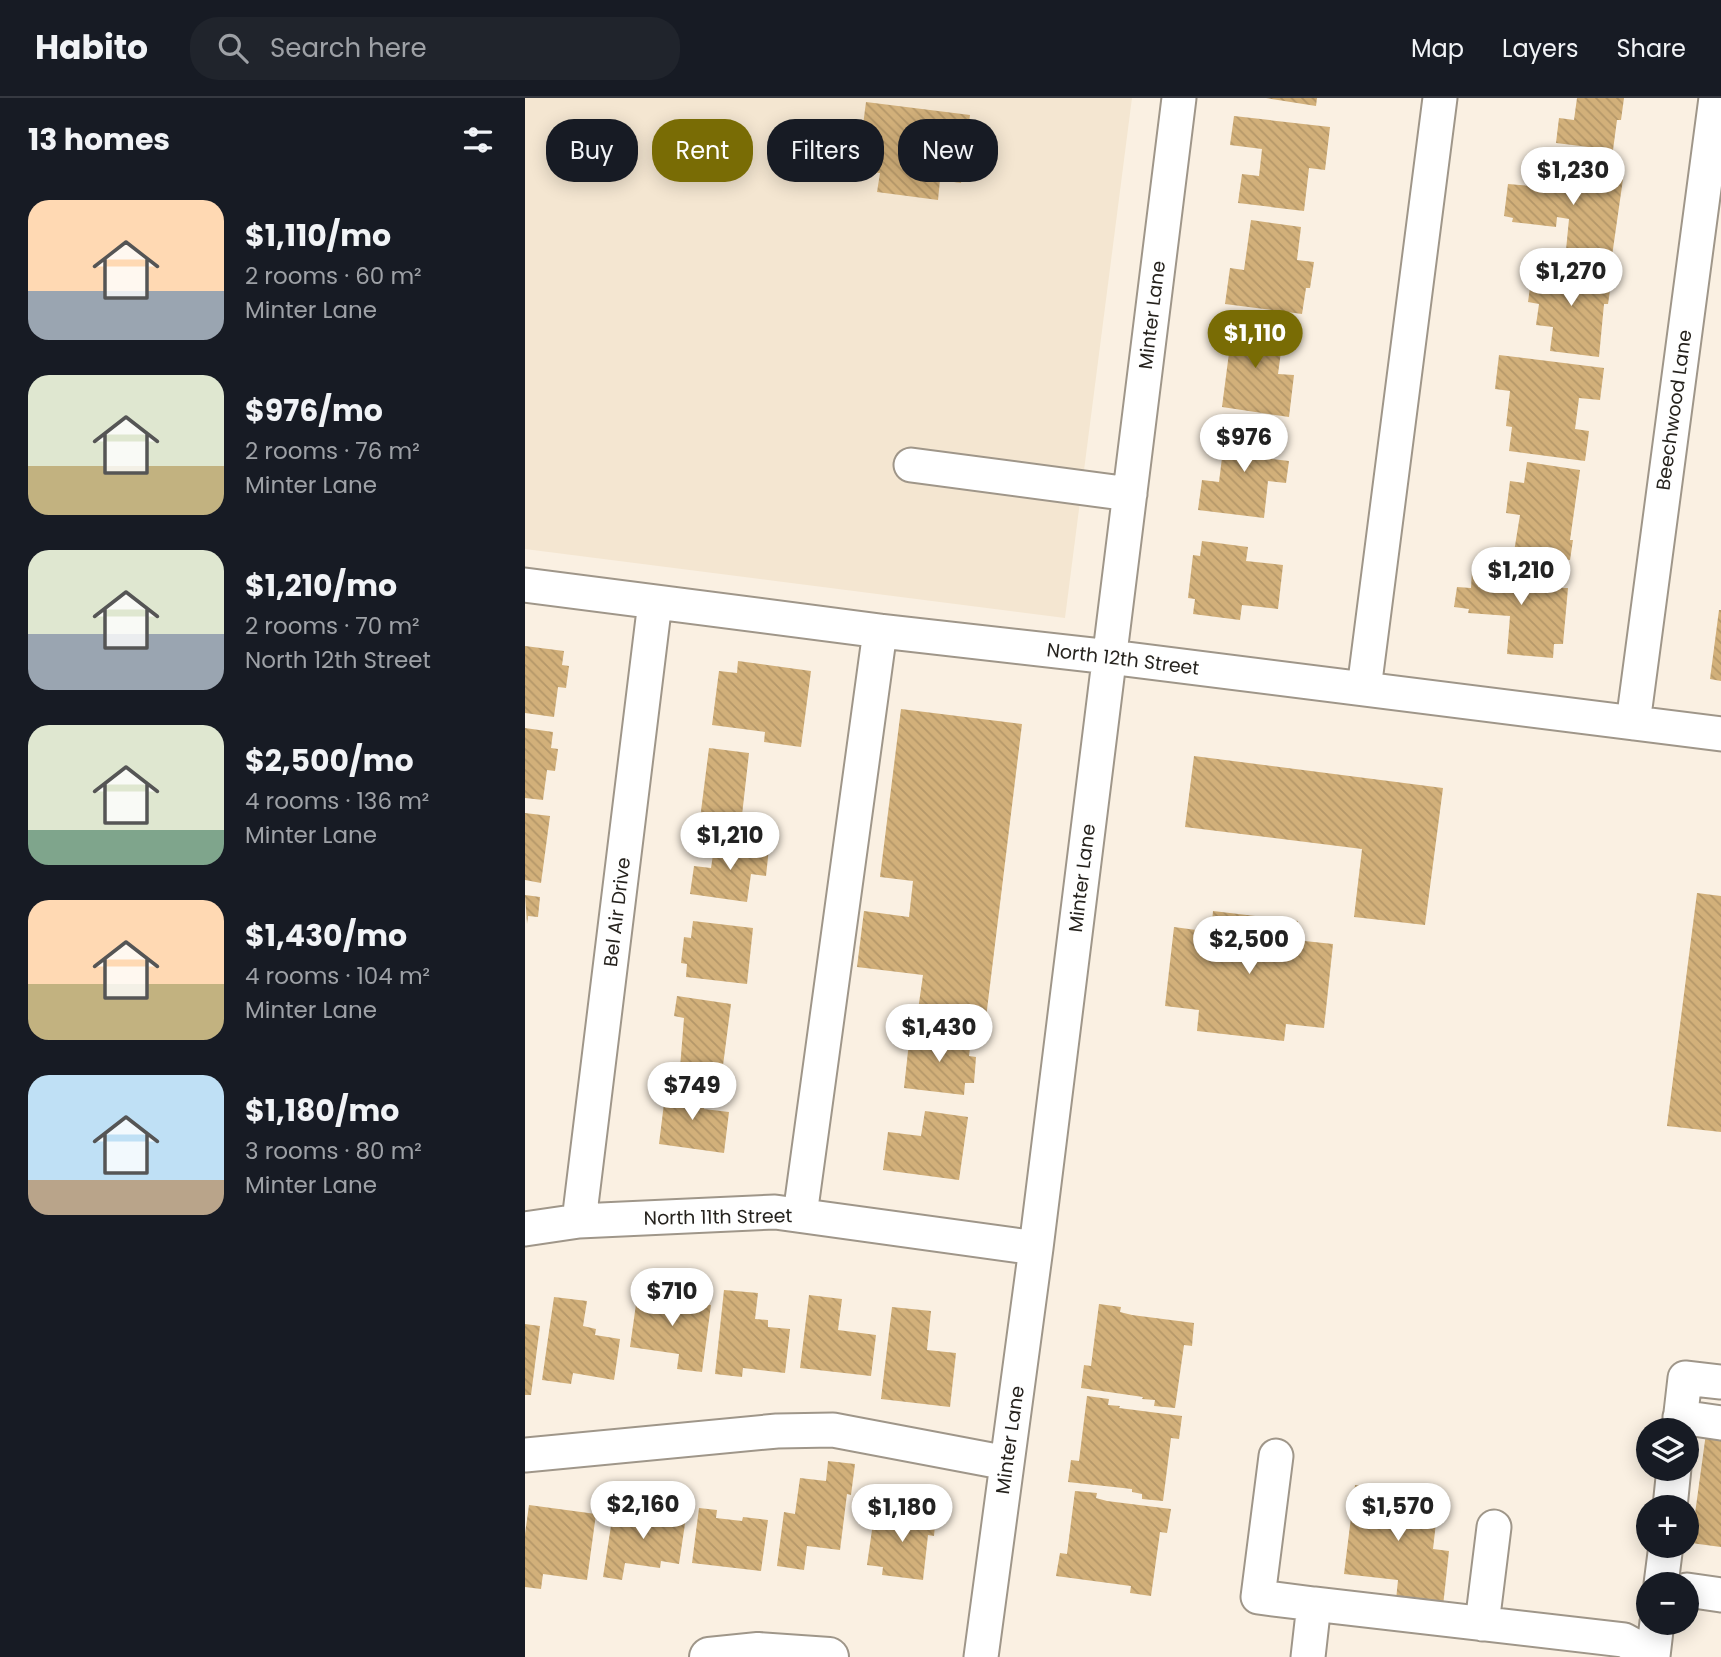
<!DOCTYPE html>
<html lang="en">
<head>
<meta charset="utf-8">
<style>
  :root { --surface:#171b24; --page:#20242c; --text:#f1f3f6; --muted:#9ea1a6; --line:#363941; --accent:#796c05 }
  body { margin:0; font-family:Poppins,sans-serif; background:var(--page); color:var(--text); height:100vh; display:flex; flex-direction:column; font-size:26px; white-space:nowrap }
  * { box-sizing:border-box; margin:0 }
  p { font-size:23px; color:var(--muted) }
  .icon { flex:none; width:38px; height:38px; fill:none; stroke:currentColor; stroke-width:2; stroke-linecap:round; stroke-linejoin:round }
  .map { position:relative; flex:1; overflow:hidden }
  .panel { display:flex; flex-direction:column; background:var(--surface); width:525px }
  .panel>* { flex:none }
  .top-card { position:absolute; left:21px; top:21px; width:665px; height:63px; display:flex; gap:14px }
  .controls { position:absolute; left:1111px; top:1320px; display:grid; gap:14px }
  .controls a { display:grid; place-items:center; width:63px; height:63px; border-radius:50%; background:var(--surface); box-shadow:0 4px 18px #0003; font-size:35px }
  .price { position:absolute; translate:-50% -60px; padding:0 16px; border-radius:24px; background:#fff; color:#222; font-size:23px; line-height:46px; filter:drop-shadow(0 2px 4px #0008) }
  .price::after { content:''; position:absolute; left:50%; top:42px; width:21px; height:16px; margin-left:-10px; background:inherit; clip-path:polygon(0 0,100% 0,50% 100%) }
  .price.active { background:var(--accent); color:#fff }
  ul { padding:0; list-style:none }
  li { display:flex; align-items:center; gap:21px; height:175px; padding:0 28px }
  li span { display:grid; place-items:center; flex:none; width:196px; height:140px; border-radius:21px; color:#555 }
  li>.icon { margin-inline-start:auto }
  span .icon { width:84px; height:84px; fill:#fffc; stroke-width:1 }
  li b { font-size:30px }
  h2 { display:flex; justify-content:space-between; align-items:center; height:84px; padding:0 28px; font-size:30px }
  .chip { padding:0 24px; border-radius:28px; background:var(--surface); box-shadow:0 4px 18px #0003; font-size:24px; line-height:63px }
  .chip.active { background:var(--accent); color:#fff }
  header { display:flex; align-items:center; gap:42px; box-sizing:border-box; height:98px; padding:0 35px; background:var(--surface); border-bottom:2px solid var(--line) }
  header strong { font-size:33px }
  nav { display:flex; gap:38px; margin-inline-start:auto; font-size:24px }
  .search { width:490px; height:63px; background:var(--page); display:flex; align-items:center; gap:18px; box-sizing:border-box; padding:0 24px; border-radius:28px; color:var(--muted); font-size:26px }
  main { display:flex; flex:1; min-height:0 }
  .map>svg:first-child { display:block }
</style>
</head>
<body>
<header>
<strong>Habito</strong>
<div class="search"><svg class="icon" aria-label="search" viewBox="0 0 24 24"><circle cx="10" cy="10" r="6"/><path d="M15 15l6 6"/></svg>Search here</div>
<nav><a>Map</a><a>Layers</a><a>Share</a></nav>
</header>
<main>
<section class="panel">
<h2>13 homes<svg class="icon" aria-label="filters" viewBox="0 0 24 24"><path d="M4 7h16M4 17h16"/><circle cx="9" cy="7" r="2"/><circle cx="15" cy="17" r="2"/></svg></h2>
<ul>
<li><span style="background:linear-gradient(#ffd9b3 65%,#9aa5b1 0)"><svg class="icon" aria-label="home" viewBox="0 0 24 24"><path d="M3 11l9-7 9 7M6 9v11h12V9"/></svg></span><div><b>$1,110/mo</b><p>2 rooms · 60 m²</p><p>Minter Lane</p></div></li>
<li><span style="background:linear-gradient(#dfe7d0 65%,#c2b280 0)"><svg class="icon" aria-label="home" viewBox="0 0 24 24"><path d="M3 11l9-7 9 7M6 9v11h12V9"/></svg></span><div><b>$976/mo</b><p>2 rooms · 76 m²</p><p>Minter Lane</p></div></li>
<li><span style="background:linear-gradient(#dfe7d0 60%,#9aa5b1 0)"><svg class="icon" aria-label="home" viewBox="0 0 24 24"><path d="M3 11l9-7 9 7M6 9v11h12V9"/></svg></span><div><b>$1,210/mo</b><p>2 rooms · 70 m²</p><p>North 12th Street</p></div></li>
<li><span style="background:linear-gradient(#dfe7d0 75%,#7fa58c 0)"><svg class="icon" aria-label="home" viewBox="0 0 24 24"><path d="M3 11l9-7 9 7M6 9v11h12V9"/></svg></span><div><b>$2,500/mo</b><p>4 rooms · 136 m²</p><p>Minter Lane</p></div></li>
<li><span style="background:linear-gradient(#ffd9b3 60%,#c2b280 0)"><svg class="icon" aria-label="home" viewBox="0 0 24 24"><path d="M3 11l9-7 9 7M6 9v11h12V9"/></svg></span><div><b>$1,430/mo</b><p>4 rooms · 104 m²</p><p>Minter Lane</p></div></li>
<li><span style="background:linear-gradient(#bfe0f5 75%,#b9a48a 0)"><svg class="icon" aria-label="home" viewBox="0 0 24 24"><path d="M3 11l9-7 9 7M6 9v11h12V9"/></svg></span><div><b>$1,180/mo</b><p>3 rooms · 80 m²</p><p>Minter Lane</p></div></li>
</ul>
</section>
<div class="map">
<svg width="1196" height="1559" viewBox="0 0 1196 1559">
  <defs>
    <pattern id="building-back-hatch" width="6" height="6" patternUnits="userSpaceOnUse" patternTransform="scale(1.75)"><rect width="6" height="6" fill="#d2b07a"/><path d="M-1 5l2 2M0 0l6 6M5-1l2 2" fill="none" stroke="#b49769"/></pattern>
  </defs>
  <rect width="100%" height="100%" fill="#faf0e2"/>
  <path fill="#f4e6d1" d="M 0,0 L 607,0 L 540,520 L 0,451 Z"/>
  <path fill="url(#building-back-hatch)" d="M 741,0 L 792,0 L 791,8 Z
    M 1052,0 L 1099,0 L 1096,22 L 1092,22 L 1088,52 L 1031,45 L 1034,20 L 1049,22 Z
    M 341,4 L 445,17 L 436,85 L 415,82 L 413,102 L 352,94 L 355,75 L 332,73 Z
    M 709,18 L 805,29 L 800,72 L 784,70 L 779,113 L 713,105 L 717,76 L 734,78 L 737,51 L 705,47 Z
    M 1052,69 L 1099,74 L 1087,158 L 1041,152 L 1044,121 L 1032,119 L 1031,129 L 987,124 L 988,120 L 979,118 L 983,86 L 1028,90 L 1030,75 L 1051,77 Z
    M 726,122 L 776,129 L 772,162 L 789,164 L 785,190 L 781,190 L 777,216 L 700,206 L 705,170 L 719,172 Z
    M 1008,168 L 1087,179 L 1083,206 L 1079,206 L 1074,259 L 1025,253 L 1028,229 L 1011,227 L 1014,206 L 1003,204 Z
    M 698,223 L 759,231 L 753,276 L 769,277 L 764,319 L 697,309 L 704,255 L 694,254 Z
    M 974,257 L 1079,270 L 1075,302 L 1054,300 L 1050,331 L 1064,333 L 1060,363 L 984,353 L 987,329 L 981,328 L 985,293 L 970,291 Z
    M 701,327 L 750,334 L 747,361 L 764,363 L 761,385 L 743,383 L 739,420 L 673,412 L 677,382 L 694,384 Z
    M 1002,364 L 1055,372 L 1045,442 L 1048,442 L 1045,462 L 989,454 L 995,417 L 981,415 L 985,383 L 999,385 Z
    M 677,443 L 723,449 L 721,463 L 758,467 L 753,511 L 717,507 L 715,522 L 668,516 L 670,501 L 663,500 L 668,457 L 675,458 Z
    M 992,469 L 1038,473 L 1037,490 L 1043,490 L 1038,546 L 1029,546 L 1028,560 L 982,556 L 985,518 L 943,515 L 944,511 L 929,509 L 932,489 L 946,490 L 947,472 L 991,476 Z
    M 1194,512 L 1196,512 L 1196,583 L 1185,581 Z
    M 0,548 L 39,553 L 37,567 L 44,568 L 41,590 L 33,589 L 29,619 L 0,615 Z
    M 213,563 L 286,573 L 276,649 L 239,644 L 240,634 L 187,627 L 194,573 L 212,575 Z
    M 376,611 L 497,626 L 460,928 L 392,919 L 398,877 L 332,869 L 339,813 L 384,819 L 388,783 L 355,779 Z
    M 0,630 L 28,634 L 26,650 L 33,651 L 30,673 L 22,672 L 18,702 L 0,700 Z
    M 184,650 L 224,655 L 216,726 L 175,721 Z
    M 669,658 L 918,690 L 900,827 L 829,819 L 837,751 L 660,729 Z
    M 0,715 L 25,718 L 16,785 L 0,782 Z
    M 190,743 L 244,750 L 241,778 L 226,776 L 222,804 L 165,796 L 169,768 L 186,770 Z
    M 1172,795 L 1196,798 L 1196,1034 L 1142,1028 Z
    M 0,797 L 15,799 L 13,819 L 3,818 L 2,826 Z
    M 688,813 L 773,823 L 770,842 L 808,846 L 799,930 L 761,926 L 759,943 L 672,933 L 674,912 L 640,908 L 649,829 L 686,834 Z
    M 168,823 L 228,830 L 222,886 L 161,879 L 162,866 L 156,865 L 159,839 L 166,840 Z
    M 152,898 L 206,906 L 197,975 L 155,970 L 159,920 L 149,918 Z
    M 385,935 L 446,942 L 444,958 L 451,959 L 449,985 L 440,985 L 439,997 L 379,990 Z
    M 141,989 L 181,994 L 179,1011 L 204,1014 L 199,1055 L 134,1046 Z
    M 400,1013 L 443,1019 L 434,1082 L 358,1072 L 363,1034 L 396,1038 Z
    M 113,1192 L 147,1197 L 147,1202 L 186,1207 L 177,1274 L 152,1271 L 154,1256 L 105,1249 Z
    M 199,1192 L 233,1195 L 230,1221 L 243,1222 L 243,1229 L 265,1231 L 260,1275 L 218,1270 L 217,1279 L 190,1276 Z
    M 284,1197 L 317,1201 L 313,1232 L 351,1237 L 346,1278 L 275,1270 Z
    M 29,1199 L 62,1203 L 58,1228 L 71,1231 L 70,1237 L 95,1241 L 89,1282 L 48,1275 L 46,1286 L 17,1282 Z
    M 574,1206 L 596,1209 L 595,1214 L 607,1217 L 669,1225 L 667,1248 L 659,1247 L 650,1310 L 629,1308 L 630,1302 L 617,1301 L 618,1299 L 556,1290 L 559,1267 L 566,1268 Z
    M 367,1209 L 406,1213 L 402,1252 L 431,1255 L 425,1309 L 356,1301 Z
    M 0,1226 L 15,1228 L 6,1297 L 0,1297 Z
    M 562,1298 L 584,1301 L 583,1307 L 595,1308 L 594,1310 L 657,1318 L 654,1341 L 646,1340 L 638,1403 L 617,1401 L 617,1396 L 607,1394 L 607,1391 L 543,1384 L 546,1362 L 554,1363 Z
    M 1182,1328 L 1196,1330 L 1196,1449 L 1166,1445 Z
    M 303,1363 L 330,1366 L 326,1397 L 322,1396 L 315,1452 L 282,1448 L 279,1472 L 252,1468 L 259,1414 L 270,1416 L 275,1380 L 301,1383 Z
    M 830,1387 L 914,1398 L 908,1451 L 924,1453 L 918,1508 L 871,1502 L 873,1482 L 819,1476 Z
    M 550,1393 L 572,1395 L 571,1400 L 582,1403 L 646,1411 L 642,1435 L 635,1434 L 626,1498 L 605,1495 L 606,1488 L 531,1478 L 535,1455 L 542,1456 Z
    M 4,1407 L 71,1416 L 62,1482 L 18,1476 L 16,1491 L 0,1489 L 0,1436 Z
    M 109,1408 L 137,1412 L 136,1416 L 161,1419 L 154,1466 L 136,1463 L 135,1470 L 100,1465 L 97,1482 L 78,1479 L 88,1415 L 107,1418 Z
    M 174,1410 L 192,1412 L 191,1420 L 217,1423 L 218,1419 L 243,1422 L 236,1473 L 167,1465 Z
    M 364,1410 L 411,1416 L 409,1438 L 403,1437 L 398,1482 L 357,1477 L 358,1469 L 342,1467 L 348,1425 L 362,1427 Z"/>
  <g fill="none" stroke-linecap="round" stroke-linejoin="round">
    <defs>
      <path id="minor" d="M 386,367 L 605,396
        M 0,487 L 355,533 L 585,559 L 1196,636
        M 839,591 L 915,0
        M 1108,625 L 1191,0
        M 275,1117 L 355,533
        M 54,1123 L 130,504
        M 0,1131 L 54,1123 L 250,1114 L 511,1150
        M 1155,1319 L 1196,1325
        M 1154,1332 L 1160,1280 L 1196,1284
        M 0,1357 L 252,1333 L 308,1332 L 482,1365
        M 751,1358 L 733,1499 L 789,1506
        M 1145,1409 L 1149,1370
        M 1136,1486 L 1141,1447
        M 1162,1492 L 1196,1497
        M 957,1526 L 969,1429
        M 456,1559 L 511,1150 L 654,0
        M 783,1559 L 789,1506 L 1099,1542 L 1128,1558 L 1132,1524"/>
      <path id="major" d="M 184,1559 L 233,1554 L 304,1559"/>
    </defs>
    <use href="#minor" stroke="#9f9689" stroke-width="37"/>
    <use href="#major" stroke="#9f9689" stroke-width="42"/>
    <use href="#minor" stroke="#fff" stroke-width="33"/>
    <use href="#major" stroke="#fff" stroke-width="38"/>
  </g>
  <g text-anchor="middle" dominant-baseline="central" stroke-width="5" stroke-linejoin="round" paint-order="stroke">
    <g font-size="19" fill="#26231e" stroke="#fff">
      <text transform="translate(627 217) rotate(-83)">Minter Lane</text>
      <text transform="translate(1149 312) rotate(-82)">Beechwood Lane</text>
      <text transform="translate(598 561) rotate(7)">North 12th Street</text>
      <text transform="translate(557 780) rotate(-83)">Minter Lane</text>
      <text transform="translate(92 814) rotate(-83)">Bel Air Drive</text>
      <text transform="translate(193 1119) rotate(-1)">North 11th Street</text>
      <text transform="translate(485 1342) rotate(-82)">Minter Lane</text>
    </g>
  </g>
</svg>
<div class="controls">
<a><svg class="icon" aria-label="layers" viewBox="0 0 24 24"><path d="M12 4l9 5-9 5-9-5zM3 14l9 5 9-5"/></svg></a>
<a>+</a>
<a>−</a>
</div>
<b class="price" style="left:1048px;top:109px">$1,230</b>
<b class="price" style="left:1046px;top:210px">$1,270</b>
<b class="price active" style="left:730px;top:272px">$1,110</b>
<b class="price" style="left:719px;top:376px">$976</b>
<b class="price" style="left:996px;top:509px">$1,210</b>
<b class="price" style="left:205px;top:774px">$1,210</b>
<b class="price" style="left:724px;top:878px">$2,500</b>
<b class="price" style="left:414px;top:966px">$1,430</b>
<b class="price" style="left:167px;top:1024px">$749</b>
<b class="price" style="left:147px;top:1230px">$710</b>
<b class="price" style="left:118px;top:1443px">$2,160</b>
<b class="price" style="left:873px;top:1445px">$1,570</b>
<b class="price" style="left:377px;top:1446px">$1,180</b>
<div class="top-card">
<a class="chip">Buy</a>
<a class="chip active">Rent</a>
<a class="chip">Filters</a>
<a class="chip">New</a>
</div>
</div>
</main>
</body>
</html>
